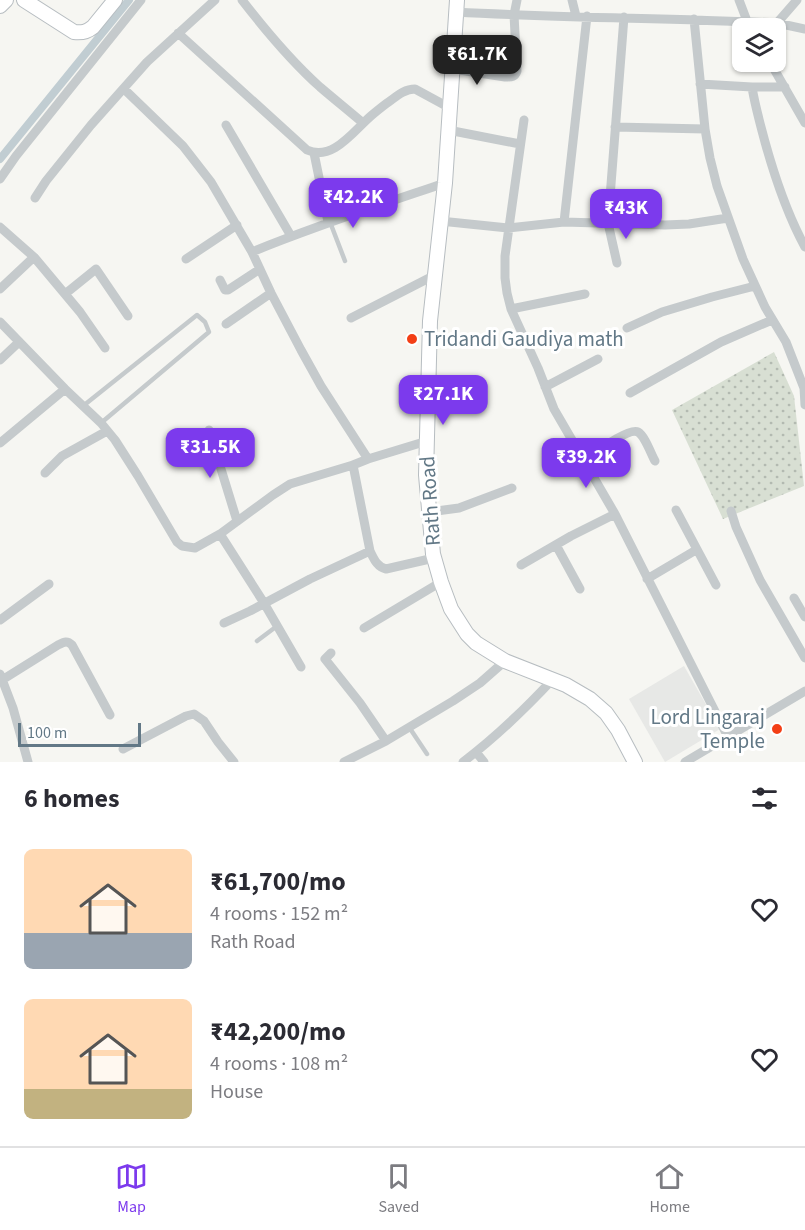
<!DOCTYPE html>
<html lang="en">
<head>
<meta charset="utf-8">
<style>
  :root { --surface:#fff; --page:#f7f7f7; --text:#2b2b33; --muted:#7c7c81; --line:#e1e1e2; --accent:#7c3aed }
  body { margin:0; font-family:"Source Sans 3",sans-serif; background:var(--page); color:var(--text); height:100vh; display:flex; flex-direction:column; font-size:22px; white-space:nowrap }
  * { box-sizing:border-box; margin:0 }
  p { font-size:20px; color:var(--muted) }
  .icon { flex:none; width:33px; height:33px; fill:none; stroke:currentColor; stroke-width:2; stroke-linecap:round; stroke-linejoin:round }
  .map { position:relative; height:762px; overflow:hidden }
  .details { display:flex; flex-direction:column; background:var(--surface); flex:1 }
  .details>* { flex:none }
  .tools { position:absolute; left:732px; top:18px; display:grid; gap:12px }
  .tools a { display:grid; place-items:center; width:54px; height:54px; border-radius:9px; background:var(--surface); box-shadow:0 2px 4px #0004; font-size:30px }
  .scale { position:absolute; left:18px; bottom:15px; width:123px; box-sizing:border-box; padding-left:6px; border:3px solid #627886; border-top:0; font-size:16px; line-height:21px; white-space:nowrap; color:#627886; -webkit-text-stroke:4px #fff; paint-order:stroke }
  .price { position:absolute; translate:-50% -51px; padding:0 14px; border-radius:12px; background:var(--accent); color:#fff; font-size:20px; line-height:39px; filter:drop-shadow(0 2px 3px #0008) }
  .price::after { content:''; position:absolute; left:50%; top:36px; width:18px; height:14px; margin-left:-9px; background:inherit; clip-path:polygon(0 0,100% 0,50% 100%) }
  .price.selected { background:#222; color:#fff }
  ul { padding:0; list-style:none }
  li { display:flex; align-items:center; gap:18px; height:150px; padding:0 24px }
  li span { display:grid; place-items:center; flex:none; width:168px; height:120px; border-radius:9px; color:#555 }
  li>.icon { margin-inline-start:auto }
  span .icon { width:72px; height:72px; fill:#fffc; stroke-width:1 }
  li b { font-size:26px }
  h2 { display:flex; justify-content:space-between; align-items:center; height:72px; padding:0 24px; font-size:26px }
  .tab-bar { display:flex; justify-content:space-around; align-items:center; height:84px; border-top:2px solid var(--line); background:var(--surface); font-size:16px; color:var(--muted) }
  .tab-bar a { display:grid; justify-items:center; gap:3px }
  .tab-bar .selected { color:var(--accent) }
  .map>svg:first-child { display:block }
</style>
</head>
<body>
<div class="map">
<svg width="805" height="762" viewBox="0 0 805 762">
  <defs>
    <pattern id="park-dots" width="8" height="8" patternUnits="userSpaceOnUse" patternTransform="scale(1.5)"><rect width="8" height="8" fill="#d8dfd3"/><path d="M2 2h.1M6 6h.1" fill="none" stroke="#b3bab1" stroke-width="1.8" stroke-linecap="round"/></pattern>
  </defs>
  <rect width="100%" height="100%" fill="#f6f6f2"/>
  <path fill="#e7e8e6" d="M 684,666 L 720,729 L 665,762 L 629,699 Z"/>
  <path fill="url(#park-dots)" d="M 774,352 L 794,396 L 804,486 L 723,519 L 672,410 Z"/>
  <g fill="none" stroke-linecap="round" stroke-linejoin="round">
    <path stroke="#c1cdd2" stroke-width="8" d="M 0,159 L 129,0"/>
    <defs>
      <path id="secondary" d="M 24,0 L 74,32 C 82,33 87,32 93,27 L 115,0
        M 457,0 L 445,183 L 430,321 L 426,475 L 433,554 L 441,582 L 451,609 L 467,634 L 476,643 L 505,661 L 566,685 L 590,699 L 606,713 L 618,730 L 635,762
        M 0,6 L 6,0"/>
    </defs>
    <use href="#secondary" stroke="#b7bdc1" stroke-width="16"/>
    <path stroke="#c5cacc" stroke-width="4.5" d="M 330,222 L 345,261
      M 83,406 L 197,315 L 205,322 L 209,332 L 101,423
      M 257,641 L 277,626
      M 409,727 L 427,754"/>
    <path stroke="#c5cacc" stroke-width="9" d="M 242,0 C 266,31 291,61 320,87 C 334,99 349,111 363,123
      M 572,0 L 576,16
      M 739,0 L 747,21 L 751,28
      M 456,12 C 563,18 670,18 777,23 L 805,29
      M 694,19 L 705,129 L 710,158 L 717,186 L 743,259 L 765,307 L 786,342 L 804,388 L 805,405
      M 777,23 L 797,0
      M 178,33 L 307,150 C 333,162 354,130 372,115 C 378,110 384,105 390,101 C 398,95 405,89 415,89 L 450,108
      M 770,62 L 805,123
      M 453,69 L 505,77 C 512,77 515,77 517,71 L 514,15 L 517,0
      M 700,84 L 752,87
      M 785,87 L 752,87 C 755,106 760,123 765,142 C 775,178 787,214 805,247
      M 124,89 L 183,146 L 211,182 L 252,252 L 271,293 L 301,350 L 321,386 L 368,459 L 353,465
      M 524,120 L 505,256 L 505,278 L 507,293 L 511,309 L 538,368 L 554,409 L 615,514 L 728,737
      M 226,125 L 291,236
      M 615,127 L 705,129
      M 448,130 L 520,144
      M 314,153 L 328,222
      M 0,179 L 16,156 L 141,0
      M 35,198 L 46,181 L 91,125 L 147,62 L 215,0
      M 440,221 L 508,228 L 564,222 L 665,225 L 689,224 L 728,218
      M 564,222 L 587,16
      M 0,227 L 34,257 L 80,312 L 105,348
      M 252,252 C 315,226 380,205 445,183
      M 186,259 L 237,225
      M 617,263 L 608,223 L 624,17
      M 220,280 L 225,290 L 228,290 L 260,269
      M 0,289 L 34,257
      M 65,294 L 96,269 L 128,316
      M 511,309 L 585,294
      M 351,318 L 435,275
      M 0,322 L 65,389 L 101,423 L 115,440 L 138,476 L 177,542 L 182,546 L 195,548 L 220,534 L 273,495 L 290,484 L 353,465 L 370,551 C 374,559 377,567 386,569 L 434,558
      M 226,324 L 271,293
      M 627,328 L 662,312 L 712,297 L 755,286
      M 0,360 L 19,342
      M 545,387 L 598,359
      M 630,393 L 721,342 L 772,320
      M 209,430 L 237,521
      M 0,443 L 65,389
      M 368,459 L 427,441
      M 585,460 C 594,454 629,427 638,432 C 645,436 651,454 655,461
      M 45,473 L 62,456 L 107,431
      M 676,510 L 716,585
      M 731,511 L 736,527 L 760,580 L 805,658
      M 429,512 L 459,508 L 512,488
      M 220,534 L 264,603 L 301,667
      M 556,545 L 580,589
      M 521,565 L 571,536 L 615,514
      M 647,579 L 696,550
      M 794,598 L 805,617
      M 0,620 L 49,584
      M 224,623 L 250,611 L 310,579 L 370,551
      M 364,628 L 441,582
      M 331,653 L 325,659 L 360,703 L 386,741
      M 0,674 L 13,708 L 28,762
      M 2,680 L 58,645 C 64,642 67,640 72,645 L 110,715
      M 123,749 L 186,716 L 194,714 L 204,721 L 218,742 L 234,762
      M 476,752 L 484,762
      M 344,762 L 386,741 L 453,701 L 480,683 L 505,661
      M 463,762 C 496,737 525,709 553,679
      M 685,762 L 805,691"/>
    <use href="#secondary" stroke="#fff" stroke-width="14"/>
  </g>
  <g fill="#f33f16" stroke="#fff" stroke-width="2">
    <circle cx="412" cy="339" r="6"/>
    <circle cx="777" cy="729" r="6"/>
  </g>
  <g text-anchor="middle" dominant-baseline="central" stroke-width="6" stroke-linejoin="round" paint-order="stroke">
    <g font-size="21" fill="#627886" stroke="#fff" text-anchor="start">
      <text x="424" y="339">Tridandi Gaudiya math</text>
      <text x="765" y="717" text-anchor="end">Lord Lingaraj<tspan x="765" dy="24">Temple</tspan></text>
    </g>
    <g font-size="21" fill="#627886" stroke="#fff">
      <text transform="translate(430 501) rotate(-94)">Rath Road</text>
    </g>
  </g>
</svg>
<div class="tools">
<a><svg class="icon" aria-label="layers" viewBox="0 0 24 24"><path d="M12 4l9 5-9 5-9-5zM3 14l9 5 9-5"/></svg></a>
</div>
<div class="scale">100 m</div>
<b class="price selected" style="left:477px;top:86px">₹61.7K</b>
<b class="price" style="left:353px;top:229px">₹42.2K</b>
<b class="price" style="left:626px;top:240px">₹43K</b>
<b class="price" style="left:443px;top:426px">₹27.1K</b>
<b class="price" style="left:210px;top:479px">₹31.5K</b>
<b class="price" style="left:586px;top:489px">₹39.2K</b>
</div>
<section class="details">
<h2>6 homes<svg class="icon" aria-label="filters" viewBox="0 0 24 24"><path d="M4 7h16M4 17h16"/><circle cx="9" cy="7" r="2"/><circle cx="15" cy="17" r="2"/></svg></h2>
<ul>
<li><span style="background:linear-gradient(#ffd9b3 70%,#9aa5b1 0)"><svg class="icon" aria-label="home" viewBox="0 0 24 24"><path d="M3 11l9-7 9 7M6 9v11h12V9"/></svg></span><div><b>₹61,700/mo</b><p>4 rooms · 152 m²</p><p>Rath Road</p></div><svg class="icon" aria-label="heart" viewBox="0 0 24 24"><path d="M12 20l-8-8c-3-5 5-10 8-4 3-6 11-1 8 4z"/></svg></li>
<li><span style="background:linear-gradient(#ffd9b3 75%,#c2b280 0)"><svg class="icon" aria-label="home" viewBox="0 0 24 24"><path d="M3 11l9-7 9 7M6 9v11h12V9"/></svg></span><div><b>₹42,200/mo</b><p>4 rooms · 108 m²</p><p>House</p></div><svg class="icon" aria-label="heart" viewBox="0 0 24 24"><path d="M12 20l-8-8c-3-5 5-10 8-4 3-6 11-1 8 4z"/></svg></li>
</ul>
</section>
<nav class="tab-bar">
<a class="selected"><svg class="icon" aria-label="map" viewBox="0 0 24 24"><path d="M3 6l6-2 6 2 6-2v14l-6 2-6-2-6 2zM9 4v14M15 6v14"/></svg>Map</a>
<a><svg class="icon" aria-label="saved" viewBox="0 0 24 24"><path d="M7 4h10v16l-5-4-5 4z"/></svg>Saved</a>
<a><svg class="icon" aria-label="home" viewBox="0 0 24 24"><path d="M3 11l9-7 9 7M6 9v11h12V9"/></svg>Home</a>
</nav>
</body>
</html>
